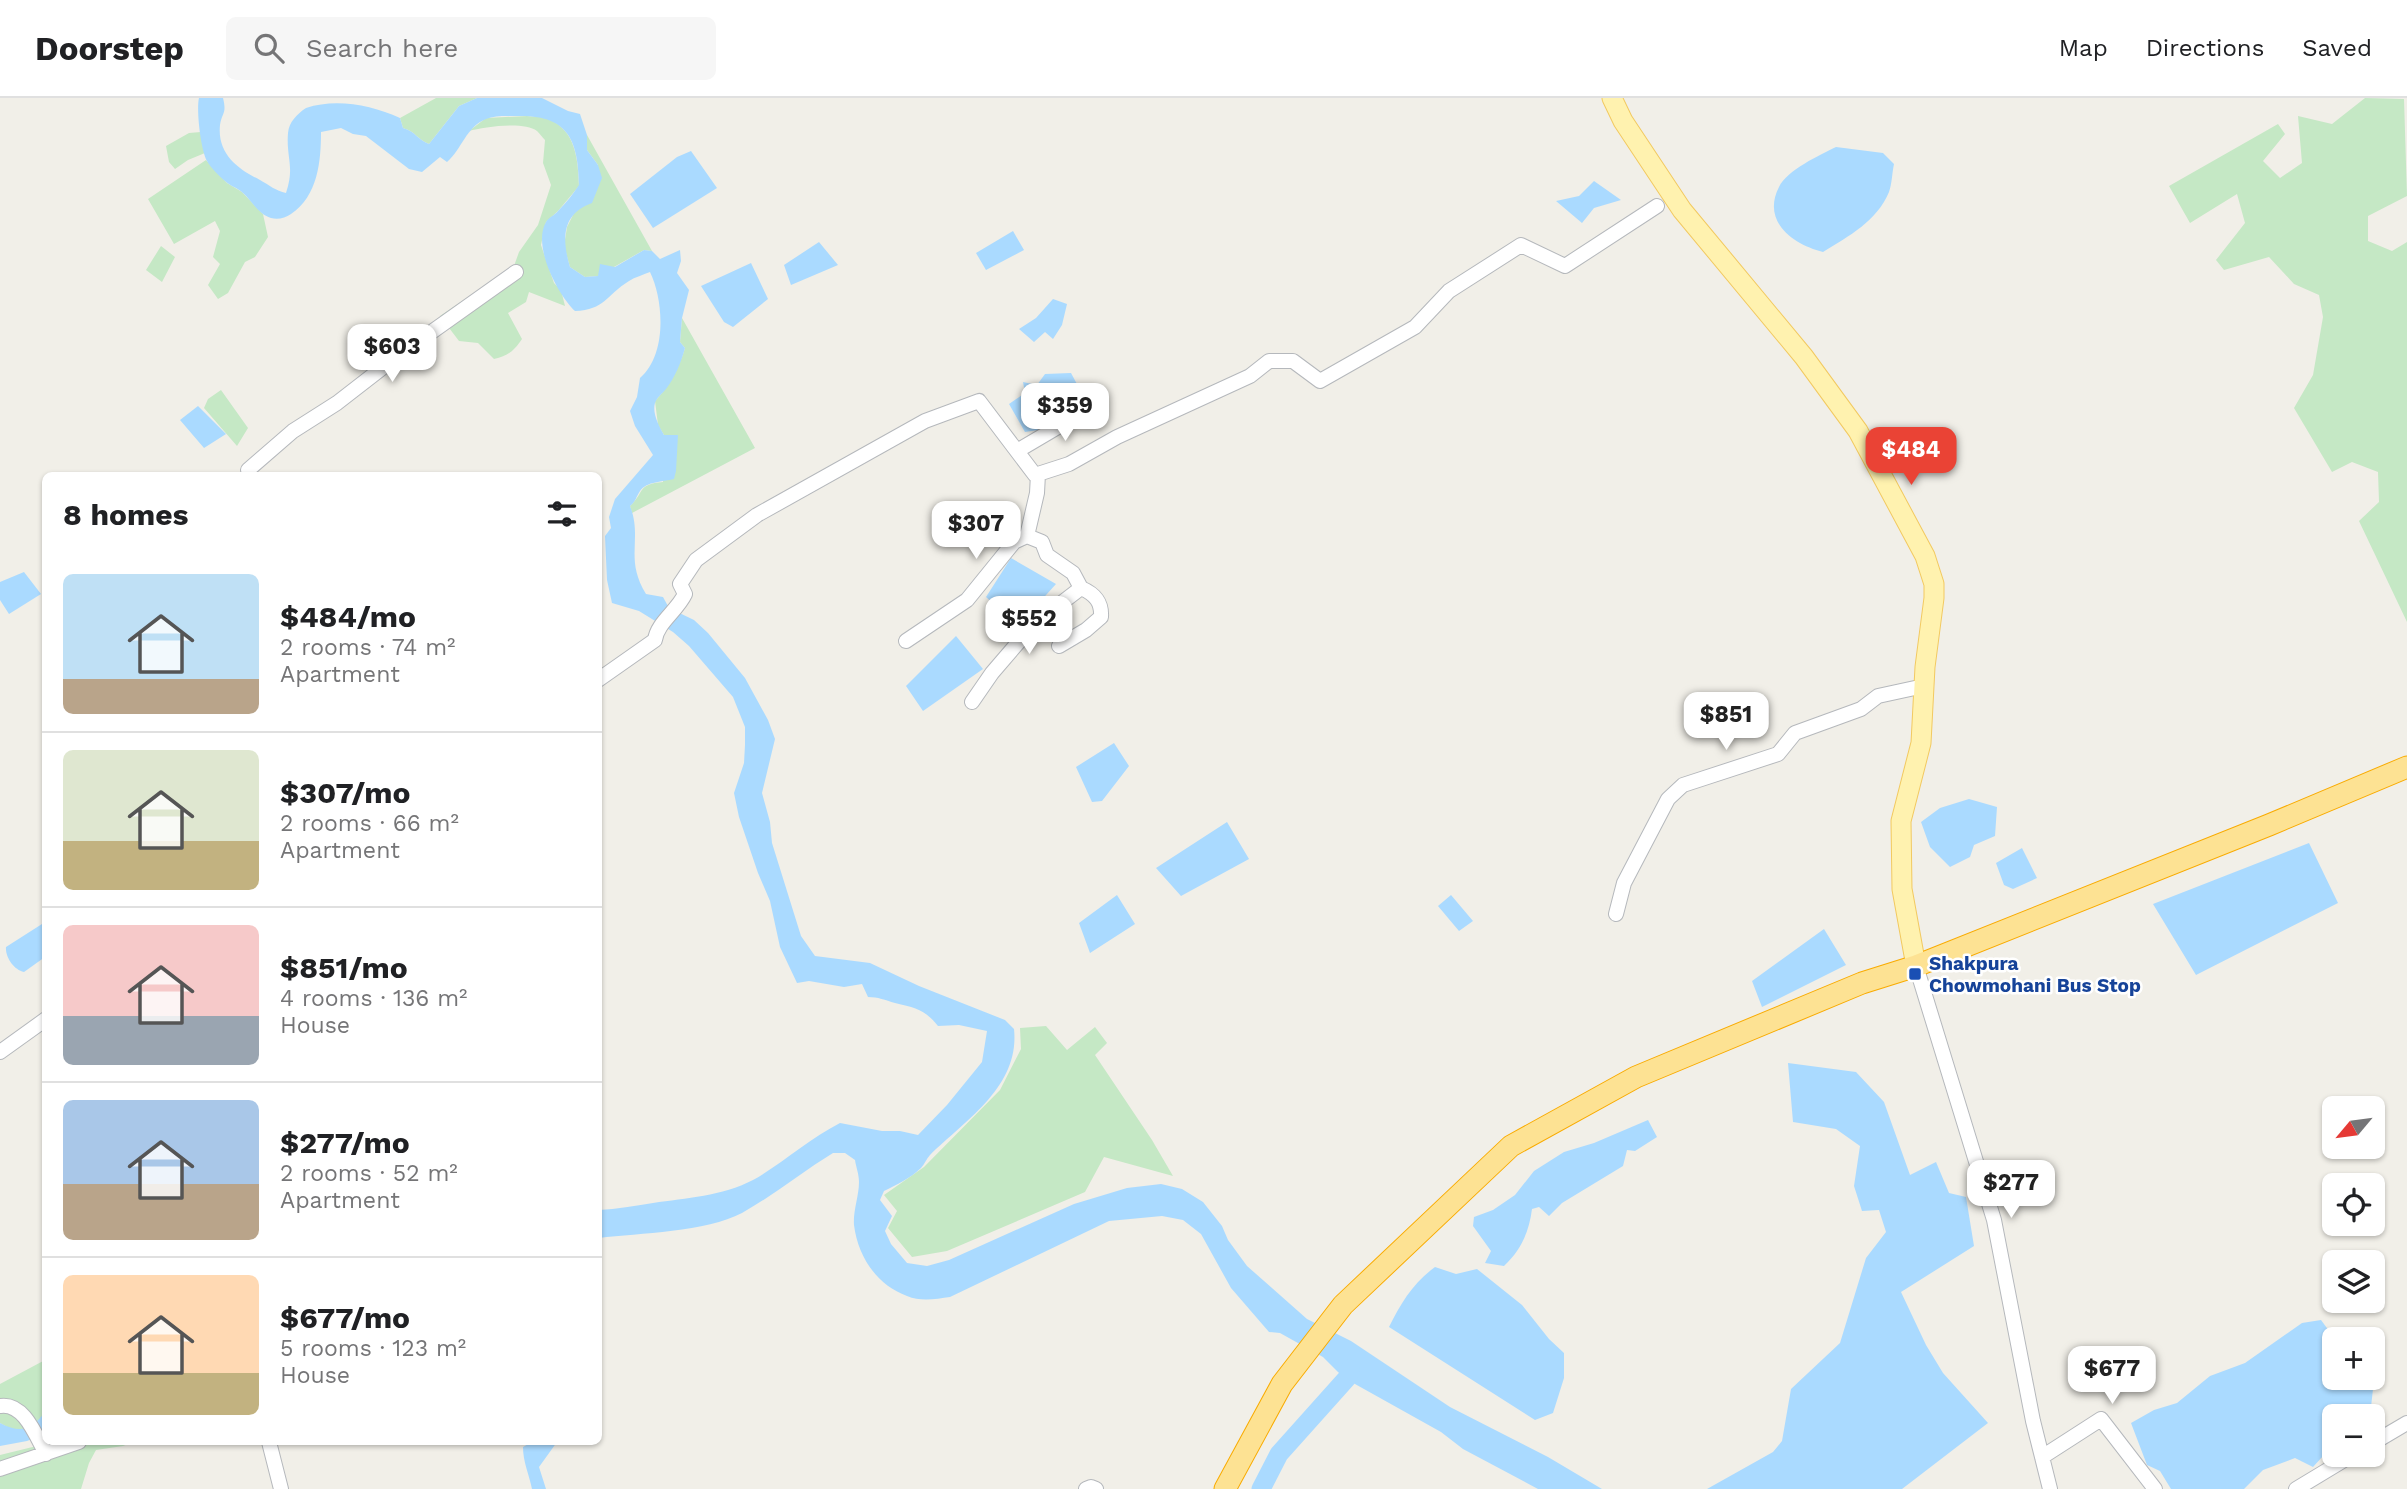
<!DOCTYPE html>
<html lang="en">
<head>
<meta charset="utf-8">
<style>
  :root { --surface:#fff; --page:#f6f6f6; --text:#202124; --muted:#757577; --line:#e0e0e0; --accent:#ea4335 }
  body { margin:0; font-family:"Work Sans",sans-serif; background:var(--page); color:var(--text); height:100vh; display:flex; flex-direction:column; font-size:26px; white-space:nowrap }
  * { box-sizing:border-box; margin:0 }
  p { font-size:23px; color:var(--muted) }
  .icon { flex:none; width:38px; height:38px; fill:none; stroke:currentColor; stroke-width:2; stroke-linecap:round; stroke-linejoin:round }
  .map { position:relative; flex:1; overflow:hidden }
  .side { position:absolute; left:42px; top:374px; width:560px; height:973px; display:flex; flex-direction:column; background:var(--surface); border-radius:10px; box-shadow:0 2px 5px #0004 }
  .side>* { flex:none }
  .needle { width:46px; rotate:241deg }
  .tools { position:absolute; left:2322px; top:998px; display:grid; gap:14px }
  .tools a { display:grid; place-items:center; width:63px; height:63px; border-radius:10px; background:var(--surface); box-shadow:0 2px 5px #0004; font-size:35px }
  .price { position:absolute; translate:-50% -60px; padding:0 16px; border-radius:14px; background:#fff; color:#222; font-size:23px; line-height:46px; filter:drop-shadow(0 2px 4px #0008) }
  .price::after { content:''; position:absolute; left:50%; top:42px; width:21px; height:16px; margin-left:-10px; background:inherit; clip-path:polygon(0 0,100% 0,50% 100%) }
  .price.active { background:var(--accent); color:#fff }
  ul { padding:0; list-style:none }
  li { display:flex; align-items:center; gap:21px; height:175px; padding:0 21px }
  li+li { border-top:2px solid var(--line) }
  li span { display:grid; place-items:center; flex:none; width:196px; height:140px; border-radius:10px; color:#555 }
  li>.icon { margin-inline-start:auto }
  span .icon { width:84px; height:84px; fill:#fffc; stroke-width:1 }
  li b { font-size:30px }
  h2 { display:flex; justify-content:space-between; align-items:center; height:84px; padding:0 21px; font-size:30px }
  header { display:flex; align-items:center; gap:42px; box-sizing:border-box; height:98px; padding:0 35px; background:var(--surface); border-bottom:2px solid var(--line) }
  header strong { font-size:33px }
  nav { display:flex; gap:38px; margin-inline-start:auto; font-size:24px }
  .search { width:490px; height:63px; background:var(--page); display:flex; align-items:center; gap:18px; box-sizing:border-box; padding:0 24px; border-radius:10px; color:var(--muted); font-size:26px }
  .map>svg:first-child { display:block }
</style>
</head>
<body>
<header>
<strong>Doorstep</strong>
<div class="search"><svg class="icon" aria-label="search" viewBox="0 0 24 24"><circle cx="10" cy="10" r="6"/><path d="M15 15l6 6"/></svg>Search here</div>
<nav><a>Map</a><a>Directions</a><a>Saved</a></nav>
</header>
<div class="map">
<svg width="2407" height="1391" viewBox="0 0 2407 1391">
  <rect width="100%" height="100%" fill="#f1efe8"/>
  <path fill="#c5e8c5" d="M 436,0 L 477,0 L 459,8 L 429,46 C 418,42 415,33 403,30 L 400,20 Z
    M 2365,0 L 2404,1 L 2407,98 L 2368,118 L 2368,143 L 2392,153 L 2407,144 L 2407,524 L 2359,423 L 2379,404 L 2378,374 L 2352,364 L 2332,374 L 2294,310 L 2313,277 L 2323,219 L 2319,197 L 2294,186 L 2269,159 L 2224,172 L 2216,162 L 2245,125 L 2237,96 L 2190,125 L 2169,88 L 2278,26 L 2285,36 L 2263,63 L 2280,80 L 2302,65 L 2298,18 L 2332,26 Z
    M 527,18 C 533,19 543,18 549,21 C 576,33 578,62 579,88 L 558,113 L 546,124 L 541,147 L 554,185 L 561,192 L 565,208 L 529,194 L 526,204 L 508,215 L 522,241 C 514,253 508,258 494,261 L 478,245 L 459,243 L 440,218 L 514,168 L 519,154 L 538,127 L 551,87 L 543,65 L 545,42 C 542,39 540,36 537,33 C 524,23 484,29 469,33 L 486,20 Z
    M 201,34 L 205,55 L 188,62 L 175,71 L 169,64 L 166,48 L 189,35 Z
    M 587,37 L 652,153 L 644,152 L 598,178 L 585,179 L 570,169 L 564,148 L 567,129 L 598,67 L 587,52 Z
    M 206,62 L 227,85 L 242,94 L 263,116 L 268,139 L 255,159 L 245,164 L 228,195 L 218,201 L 208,187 L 220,166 L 213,159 L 220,133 L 215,123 L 174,146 L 148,101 Z
    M 161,148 L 175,159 L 162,184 L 146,172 Z
    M 682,220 L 755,350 L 632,415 L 630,408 C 645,394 637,386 663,384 L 664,337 L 658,327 L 655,303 C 669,288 679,270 685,250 L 680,244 Z
    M 221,292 L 248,330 L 237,348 L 204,310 L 208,301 Z
    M 1046,928 L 1067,952 L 1095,929 L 1107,945 L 1095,957 L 1152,1042 L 1173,1078 L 1104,1059 L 1085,1094 L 947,1153 L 912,1159 L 888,1130 L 897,1113 L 884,1097 L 924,1069 L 1000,992 L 1021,951 L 1020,930 Z
    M 45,1262 L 45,1314 L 39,1323 L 27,1330 L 14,1333 L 0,1325 L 0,1286 Z
    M 53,1344 L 133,1344 L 123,1348 L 96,1352 L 89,1365 L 81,1391 L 0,1391 L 0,1357 Z"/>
  <path fill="#aadaff" d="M 199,0 L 223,0 C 227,16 222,14 220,27 C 217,56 238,71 260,82 C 269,87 276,93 286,95 C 295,68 286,60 288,35 C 289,24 297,16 306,10 C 336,0 371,7 400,20 L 403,30 C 415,33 418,42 429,46 L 459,8 L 477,0 L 542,0 L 568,13 L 580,16 L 587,37 L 587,52 L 598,67 L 602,80 L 592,105 C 561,116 562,142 570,169 L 585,179 L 598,178 L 600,166 L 615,169 L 644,152 L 652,153 L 660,161 L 680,152 L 681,163 L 677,175 L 689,192 L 682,220 L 680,244 L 685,250 C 681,265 675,279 666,291 C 662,296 657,299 655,305 C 652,315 659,328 664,337 L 678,337 L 676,373 L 674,381 C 663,384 647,383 640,393 C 636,399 636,403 630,408 C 643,441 624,460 646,496 L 663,499 L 669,510 L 694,522 L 708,535 L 745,580 L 768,622 L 775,641 L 762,695 L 770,724 L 772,745 L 801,838 L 815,858 L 870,865 L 919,888 L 1005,922 L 1014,931 C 1020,988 967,1021 930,1057 C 926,1061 925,1066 921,1070 C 911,1080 896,1087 884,1093 L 880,1102 L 892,1118 L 885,1133 L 891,1146 L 907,1165 L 927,1168 L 949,1162 L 1074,1106 L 1127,1090 L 1161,1086 L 1182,1091 L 1203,1104 L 1222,1128 L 1228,1142 L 1247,1168 L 1307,1221 L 1351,1243 L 1450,1309 L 1548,1359 L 1602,1391 L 1538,1391 L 1463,1351 L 1441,1334 L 1355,1286 L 1338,1274 L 1323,1259 L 1280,1235 L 1269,1234 L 1231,1190 L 1201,1136 L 1183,1122 L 1162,1118 L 1109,1123 L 950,1199 C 936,1201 921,1204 907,1198 C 877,1187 858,1159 854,1127 C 853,1113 859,1098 859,1084 C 859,1076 856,1069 855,1062 L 845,1055 L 833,1055 C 802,1074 774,1097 742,1115 C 706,1134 640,1135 599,1140 L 599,1112 C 617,1111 634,1108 653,1105 C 686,1100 722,1098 753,1082 C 783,1065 809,1041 840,1025 L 882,1033 L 900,1033 L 918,1037 L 947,1007 L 982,964 L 987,933 L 959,927 L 938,928 C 924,911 916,910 895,905 C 885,902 878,899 868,899 L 862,886 L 844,889 L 809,883 L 797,885 L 780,849 L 770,803 L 758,775 L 739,719 L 734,695 L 744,665 L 745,647 L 745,629 L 733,599 L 689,548 L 673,534 L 639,513 L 612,505 L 607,482 L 605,438 L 611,430 L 609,419 L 615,401 L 653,357 L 635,328 L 630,313 L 637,299 L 640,280 C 667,257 664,203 650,174 C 643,177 635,179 629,183 C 606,197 605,212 575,213 C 558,197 532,148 546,124 C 548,120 555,117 558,113 C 566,105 573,96 579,87 C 578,43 569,17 518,18 C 509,18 495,17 486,21 C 466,29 462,51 447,64 L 440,59 L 422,74 L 409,71 L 366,38 L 353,36 L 341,30 L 321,34 C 321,63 318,98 291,116 C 285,120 278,122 271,120 C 258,116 252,103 243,95 C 238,90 230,88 225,83 C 219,78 211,70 207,63 C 201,53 196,12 199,0 Z
    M 1836,49 L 1883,55 L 1894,66 C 1892,75 1892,86 1889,94 C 1877,123 1849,138 1823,154 C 1794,147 1761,124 1779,89 C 1787,72 1820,57 1836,49 Z
    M 691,53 L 717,90 L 653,130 L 630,96 L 677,59 Z
    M 1594,83 L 1621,102 L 1594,110 L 1582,125 L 1556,103 L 1579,98 Z
    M 1013,133 L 1024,152 L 986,172 L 976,155 Z
    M 819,144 L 838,167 L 791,187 L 784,167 Z
    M 751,165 L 768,201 L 733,229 L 724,224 L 701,188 Z
    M 1053,201 L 1067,206 L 1062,227 L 1053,241 L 1045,234 L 1034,244 L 1019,231 L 1036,220 Z
    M 1071,275 L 1078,288 L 1055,303 L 1060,316 L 1038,332 L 1025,334 L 1009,306 L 1025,295 L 1023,284 L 1037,287 L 1045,276 Z
    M 198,308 L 226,336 L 204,350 L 180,322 Z
    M 1011,460 L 1056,486 L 1018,528 L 986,499 Z
    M 24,474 L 41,496 L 9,516 L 0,502 L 0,484 Z
    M 956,538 L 983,571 L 923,613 L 906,588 Z
    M 1114,645 L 1129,668 L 1102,703 L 1092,704 L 1076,669 Z
    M 1969,701 L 1997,709 L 1995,738 L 1974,747 L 1970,759 L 1950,769 L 1930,749 L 1921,724 L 1940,710 Z
    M 1227,724 L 1249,761 L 1181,798 L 1156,770 Z
    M 2309,745 L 2338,805 L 2196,877 L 2153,806 Z
    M 2022,750 L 2037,780 L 2013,791 L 2004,787 L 1996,765 Z
    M 1117,797 L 1135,826 L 1090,855 L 1079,825 Z
    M 1451,797 L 1473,823 L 1459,833 L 1438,808 Z
    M 42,826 L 45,827 L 45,859 L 24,874 C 14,872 5,859 6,849 Z
    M 1824,831 L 1846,867 L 1762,909 L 1752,883 Z
    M 1788,965 L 1856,974 L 1884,1004 L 1910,1077 L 1936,1064 L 1949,1095 L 1966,1099 L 1974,1148 L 1901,1194 L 1926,1247 L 1943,1275 L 1988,1325 L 1902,1391 L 1707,1391 L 1773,1354 L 1782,1343 L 1791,1291 L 1840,1245 L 1866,1160 L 1886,1134 L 1879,1112 L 1862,1113 L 1854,1088 L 1860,1048 L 1836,1031 L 1793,1024 Z
    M 1648,1022 L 1657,1039 L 1635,1053 L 1627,1052 L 1623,1068 L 1562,1105 L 1549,1118 L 1539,1109 L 1532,1111 C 1529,1134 1521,1152 1504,1168 L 1485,1165 L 1491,1153 L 1473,1128 L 1474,1119 L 1493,1112 L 1515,1097 L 1534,1073 L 1564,1054 L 1594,1045 Z
    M 1435,1169 L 1456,1176 L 1477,1171 L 1522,1207 L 1549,1241 L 1564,1255 L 1564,1280 L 1553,1315 L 1535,1322 L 1389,1229 C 1401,1205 1413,1185 1435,1169 Z
    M 2321,1222 L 2335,1241 L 2334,1279 L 2360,1279 L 2373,1291 L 2371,1309 L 2361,1318 L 2334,1318 L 2334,1346 L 2313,1369 L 2295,1360 L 2263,1372 L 2244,1391 L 2171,1391 L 2160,1373 L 2147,1367 L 2131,1325 L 2154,1312 L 2177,1305 L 2210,1278 L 2245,1265 L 2302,1225 Z
    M 45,1314 L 45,1336 L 27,1343 L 0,1348 L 0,1325 C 21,1336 31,1332 45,1314 Z
    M 532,1344 L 557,1344 L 539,1369 L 546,1391 L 532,1391 C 529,1376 523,1364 523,1349 Z"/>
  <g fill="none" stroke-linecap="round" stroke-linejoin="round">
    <path stroke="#aadaff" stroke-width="19" d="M 1261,1391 L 1279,1356 L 1347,1280 L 1350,1271"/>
    <defs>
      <path id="minor" d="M 1017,353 L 1095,307
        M 248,372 L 293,333 L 337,305 L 395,260 L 516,174
        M 1027,438 L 1042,444 L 1047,457 L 1073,475 L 1081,490
        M 906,543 L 967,502 L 1014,444 L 1027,438 L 1037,395 L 1038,376
        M 598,582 L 655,542 C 657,525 677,513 685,496 L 680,486 L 696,462 L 757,417 L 925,323 L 979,303 L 1035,377 L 1038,376 L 1069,366 L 1117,339 L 1250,278 L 1269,263 L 1293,263 L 1320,283 L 1415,229 L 1449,193 L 1521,147 L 1565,168 L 1657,108
        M 972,604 L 992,575 L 1034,526 L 1081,490 C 1095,496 1102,504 1101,519 L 1086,532 L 1059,548
        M 1616,816 L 1624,785 L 1668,701 L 1683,687 L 1778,656 L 1795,635 L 1861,611 L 1878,598 L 1924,588
        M 1916,868 L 1994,1122 L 2033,1323 L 2050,1391
        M 0,954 L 46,921
        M 0,1308 C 24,1304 36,1338 46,1356
        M 269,1344 L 281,1391
        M 2373,1345 L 2407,1325
        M 2042,1359 L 2101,1321 L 2155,1391
        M 0,1371 L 79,1344
        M 1086,1391 L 1091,1389 L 1096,1391
        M 2296,1391 L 2354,1356"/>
      <path id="major" d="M 1612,0 L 1623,23 L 1682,112 L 1804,259 L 1858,333 L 1925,458 L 1934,486 L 1934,500 L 1925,569 L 1921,645 L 1901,723 L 1902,791 L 1916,868"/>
      <path id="highway" d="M 1225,1391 L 1282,1286 L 1343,1207 L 1511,1048 L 1636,979 L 1862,885 L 1916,868 L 2269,727 L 2407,669"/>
    </defs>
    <use href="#minor" stroke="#b5b8bc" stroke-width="16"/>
    <use href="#major" stroke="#f2c960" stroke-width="21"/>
    <use href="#highway" stroke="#f9ab00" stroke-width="23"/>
    <use href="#minor" stroke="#fff" stroke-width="14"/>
    <use href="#major" stroke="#fff2af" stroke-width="19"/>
    <use href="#highway" stroke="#fde293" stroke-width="21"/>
  </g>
  <rect fill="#1a4fb4" stroke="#fff" stroke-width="2.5" x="1908" y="869" width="14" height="14" rx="3.5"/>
  <g text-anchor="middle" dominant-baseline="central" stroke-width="5" stroke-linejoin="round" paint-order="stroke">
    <g font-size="19" font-weight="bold" fill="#164399" stroke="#fff" text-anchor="start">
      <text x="1929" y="865">Shakpura<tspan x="1929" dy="22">Chowmohani Bus Stop</tspan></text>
    </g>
  </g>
</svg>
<div class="tools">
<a><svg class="needle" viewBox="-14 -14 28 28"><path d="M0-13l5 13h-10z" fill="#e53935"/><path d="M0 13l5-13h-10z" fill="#757577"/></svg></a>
<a><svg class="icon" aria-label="locate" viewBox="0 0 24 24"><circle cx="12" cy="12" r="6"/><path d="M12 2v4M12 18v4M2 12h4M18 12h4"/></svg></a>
<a><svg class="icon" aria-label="layers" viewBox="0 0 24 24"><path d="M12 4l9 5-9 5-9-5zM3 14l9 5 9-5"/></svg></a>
<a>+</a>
<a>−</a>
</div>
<b class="price" style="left:392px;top:286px">$603</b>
<b class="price" style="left:1065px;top:345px">$359</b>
<b class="price active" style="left:1911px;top:389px">$484</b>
<b class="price" style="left:976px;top:463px">$307</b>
<b class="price" style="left:1029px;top:558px">$552</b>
<b class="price" style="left:1726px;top:654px">$851</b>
<b class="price" style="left:2011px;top:1122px">$277</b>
<b class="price" style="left:2112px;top:1308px">$677</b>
<section class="side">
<h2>8 homes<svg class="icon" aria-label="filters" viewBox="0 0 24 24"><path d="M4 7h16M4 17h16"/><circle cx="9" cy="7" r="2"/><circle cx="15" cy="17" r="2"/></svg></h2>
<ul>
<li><span style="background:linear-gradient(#bfe0f5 75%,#b9a48a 0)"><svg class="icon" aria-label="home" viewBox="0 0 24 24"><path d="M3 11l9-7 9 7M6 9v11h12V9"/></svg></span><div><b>$484/mo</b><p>2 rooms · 74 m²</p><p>Apartment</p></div></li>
<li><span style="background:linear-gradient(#dfe7d0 65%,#c2b280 0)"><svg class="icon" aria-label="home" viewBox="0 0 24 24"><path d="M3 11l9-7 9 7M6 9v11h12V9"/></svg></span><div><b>$307/mo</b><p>2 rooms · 66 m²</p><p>Apartment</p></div></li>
<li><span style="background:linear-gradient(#f6c9c9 65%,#9aa5b1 0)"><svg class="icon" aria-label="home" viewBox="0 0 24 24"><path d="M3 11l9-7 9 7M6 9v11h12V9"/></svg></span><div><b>$851/mo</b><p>4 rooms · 136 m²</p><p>House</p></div></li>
<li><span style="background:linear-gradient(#a9c7e8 60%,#b9a48a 0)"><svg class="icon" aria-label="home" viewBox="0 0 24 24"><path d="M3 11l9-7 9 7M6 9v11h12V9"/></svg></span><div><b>$277/mo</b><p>2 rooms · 52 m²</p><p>Apartment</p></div></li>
<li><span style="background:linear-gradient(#ffd9b3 70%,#c2b280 0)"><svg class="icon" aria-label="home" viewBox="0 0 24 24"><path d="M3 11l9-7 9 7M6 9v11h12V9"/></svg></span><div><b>$677/mo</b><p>5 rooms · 123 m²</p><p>House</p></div></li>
</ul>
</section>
</div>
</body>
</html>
